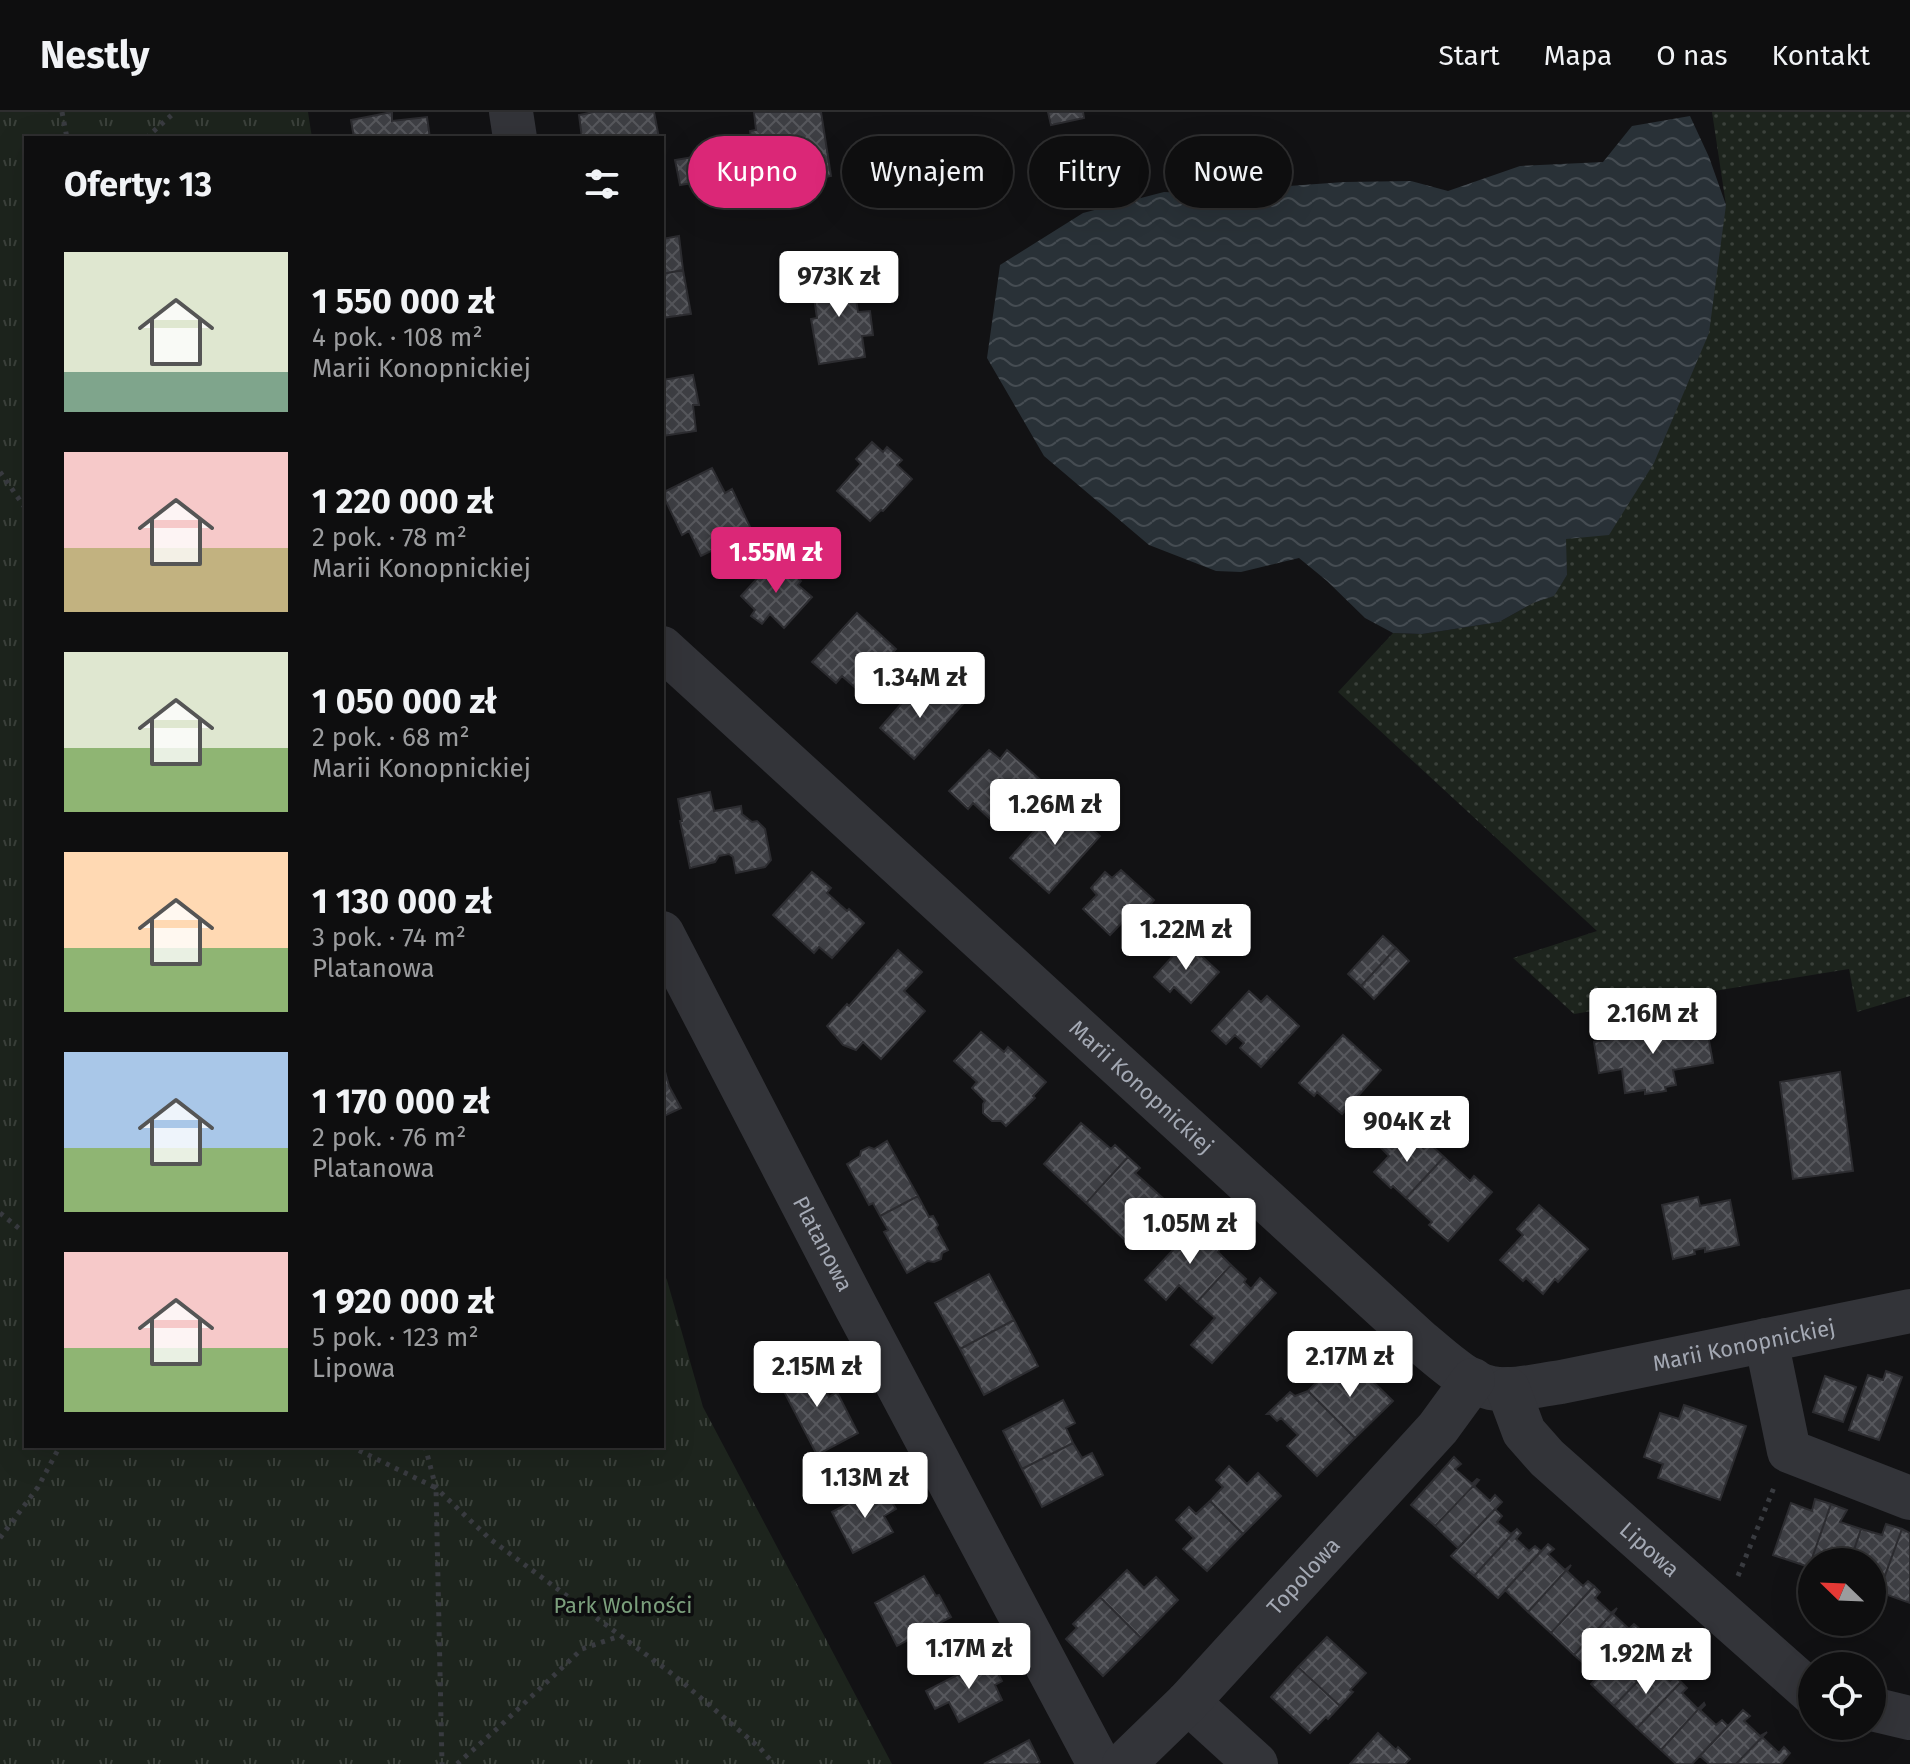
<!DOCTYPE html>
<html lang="pl">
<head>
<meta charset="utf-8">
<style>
  :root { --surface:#0e0e0f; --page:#171718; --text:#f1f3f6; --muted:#9b9c9e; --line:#2e2e2f; --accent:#db2777 }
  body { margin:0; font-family:"Fira Sans",sans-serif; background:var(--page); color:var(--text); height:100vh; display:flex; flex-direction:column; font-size:30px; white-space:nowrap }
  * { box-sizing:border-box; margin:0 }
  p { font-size:26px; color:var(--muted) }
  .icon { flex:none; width:44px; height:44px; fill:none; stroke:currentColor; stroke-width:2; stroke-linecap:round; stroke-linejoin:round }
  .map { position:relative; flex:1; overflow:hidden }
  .drawer { position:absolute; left:24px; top:24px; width:640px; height:1312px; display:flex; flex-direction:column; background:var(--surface); border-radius:0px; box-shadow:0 8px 32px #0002,0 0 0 2px var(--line) }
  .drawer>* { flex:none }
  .top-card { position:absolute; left:688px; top:24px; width:760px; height:72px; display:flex; gap:16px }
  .needle { width:52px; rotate:293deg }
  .fabs { position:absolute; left:1798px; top:1436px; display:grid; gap:16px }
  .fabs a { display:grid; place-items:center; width:88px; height:88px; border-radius:50%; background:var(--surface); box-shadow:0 8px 32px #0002,0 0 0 2px var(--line); font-size:40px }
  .price { position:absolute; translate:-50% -68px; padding:0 18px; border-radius:8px; background:#fff; color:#222; font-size:26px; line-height:52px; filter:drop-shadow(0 2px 4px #0008) }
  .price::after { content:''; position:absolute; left:50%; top:48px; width:24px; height:18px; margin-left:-12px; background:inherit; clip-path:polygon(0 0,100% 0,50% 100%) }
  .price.selected { background:var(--accent); color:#fff }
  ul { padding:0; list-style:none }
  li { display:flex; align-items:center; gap:24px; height:200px; padding:0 40px }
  li span { display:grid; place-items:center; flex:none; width:224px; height:160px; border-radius:0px; color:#555 }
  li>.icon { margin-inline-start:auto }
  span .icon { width:96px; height:96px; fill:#fffc; stroke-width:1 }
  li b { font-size:34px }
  h2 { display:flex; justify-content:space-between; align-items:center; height:96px; padding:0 40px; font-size:34px }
  .tag { padding:0 28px; border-radius:36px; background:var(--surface); box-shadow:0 8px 32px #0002,0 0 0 2px var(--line); font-size:28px; line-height:72px }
  .tag.selected { background:var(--accent); color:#fff }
  header { display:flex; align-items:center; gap:48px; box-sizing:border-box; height:112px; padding:0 40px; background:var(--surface); border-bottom:2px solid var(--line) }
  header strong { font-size:38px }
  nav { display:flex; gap:44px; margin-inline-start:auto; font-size:28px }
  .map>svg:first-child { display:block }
</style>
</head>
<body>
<header>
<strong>Nestly</strong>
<nav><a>Start</a><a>Mapa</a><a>O nas</a><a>Kontakt</a></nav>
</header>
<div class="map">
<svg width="1910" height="1652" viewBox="0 0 1910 1652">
  <defs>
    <pattern id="grass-dots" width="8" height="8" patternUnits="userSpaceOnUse" patternTransform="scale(2)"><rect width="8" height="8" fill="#1d241d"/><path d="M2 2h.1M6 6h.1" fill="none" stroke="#3b413b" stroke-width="1.8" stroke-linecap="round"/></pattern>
    <pattern id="park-tufts" width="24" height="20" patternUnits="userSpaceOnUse" patternTransform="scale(2)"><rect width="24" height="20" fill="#1d241d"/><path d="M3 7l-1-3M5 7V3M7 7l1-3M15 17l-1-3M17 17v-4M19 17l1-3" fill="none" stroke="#3b413b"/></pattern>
    <pattern id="water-waves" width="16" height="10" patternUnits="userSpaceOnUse" patternTransform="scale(2)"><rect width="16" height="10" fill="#293137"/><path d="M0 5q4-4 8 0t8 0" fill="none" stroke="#454c52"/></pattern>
    <pattern id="building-cross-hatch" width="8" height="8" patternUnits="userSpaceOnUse" patternTransform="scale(2)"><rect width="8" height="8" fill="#3e3f44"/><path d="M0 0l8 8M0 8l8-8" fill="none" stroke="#57585d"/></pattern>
  </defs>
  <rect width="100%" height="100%" fill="#121214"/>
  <path fill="url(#grass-dots)" d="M 1712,0 L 1910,0 L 1910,884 L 1857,900 L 1849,857 L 1574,902 L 1513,846 L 1597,819 L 1338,580 L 1393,521 L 1422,522 L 1499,510 L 1533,491 L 1553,484 L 1567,463 L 1565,427 L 1726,93 Z"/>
  <path fill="url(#park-tufts)" d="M 0,0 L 308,0 L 312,26 L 26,26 L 26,1334 L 662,1334 L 662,1159 L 667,1168 L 703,1295 L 892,1652 L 0,1652 Z"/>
  <path fill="url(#water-waves)" d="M 1690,4 L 1709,45 L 1726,93 L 1709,221 L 1654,351 L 1609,423 L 1566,427 L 1567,463 L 1554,484 L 1533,491 L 1499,510 L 1422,522 L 1393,521 L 1365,506 L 1327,469 L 1299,446 L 1241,460 L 1216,459 L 1149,433 L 1044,344 L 987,246 L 1000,153 L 1083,101 L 1164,80 L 1215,82 L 1275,75 L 1344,70 L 1411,69 L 1448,79 L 1520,54 L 1603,50 L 1632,14 Z"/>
  <path fill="url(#building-cross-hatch)" stroke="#2c2c30" stroke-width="2" d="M 392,0 L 392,9 L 427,5 L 430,26 L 354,26 L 351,8 Z
    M 594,0 L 654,0 L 659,26 L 582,26 L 579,3 Z
    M 754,0 L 821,0 L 831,64 L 794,71 L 792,63 L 764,68 L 759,38 L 753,39 L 750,19 L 756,18 Z
    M 1048,0 L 1083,0 L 1084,6 L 1051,13 Z
    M 718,41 L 723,66 L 680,73 L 675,48 Z
    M 679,124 L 683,158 L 662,162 L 662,127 Z
    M 683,158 L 691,202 L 662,206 L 662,162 Z
    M 852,161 L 858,200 L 870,199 L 873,223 L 862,224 L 865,245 L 819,252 L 811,207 L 817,206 L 811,165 Z
    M 693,263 L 699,293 L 693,293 L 696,319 L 662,324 L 662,268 Z
    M 872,330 L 883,340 L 887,335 L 902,348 L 897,353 L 912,367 L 883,399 L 881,398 L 870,409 L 837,379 L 861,352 L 856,347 Z
    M 712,356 L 725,381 L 732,377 L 752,419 L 701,444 L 689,419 L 682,423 L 662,381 Z
    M 776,446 L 801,469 L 798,473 L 812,485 L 784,516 L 770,502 L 762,512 L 751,504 L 755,498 L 741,484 Z
    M 857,501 L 896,537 L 858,578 L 842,564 L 836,571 L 812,550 Z
    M 916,575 L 932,589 L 945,576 L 963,592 L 914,647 L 880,616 Z
    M 989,638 L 1000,647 L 1007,638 L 1044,671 L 1023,695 L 1011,685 L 990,707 L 973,691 L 968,697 L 949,679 Z
    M 710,680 L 714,699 L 741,694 L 742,702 L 752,710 L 757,709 L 765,717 L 771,748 L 765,755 L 736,761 L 733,745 L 729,742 L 719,744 L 715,750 L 690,756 L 680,709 L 682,709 L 678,687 Z
    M 1061,689 L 1100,724 L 1049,781 L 1010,746 Z
    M 1121,758 L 1154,788 L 1139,806 L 1132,800 L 1110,823 L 1083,797 L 1097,783 L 1091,776 L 1105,760 L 1112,766 Z
    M 812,760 L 831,776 L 827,781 L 847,799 L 849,797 L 864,811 L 832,846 L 819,835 L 814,841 L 773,803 Z
    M 1383,824 L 1396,836 L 1361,874 L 1348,862 Z
    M 1182,826 L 1219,860 L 1191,891 L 1174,875 L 1170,880 L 1154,865 L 1172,845 L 1168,841 Z
    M 1396,836 L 1409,849 L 1374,887 L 1361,874 Z
    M 898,838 L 922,860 L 904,879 L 925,899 L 881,947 L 863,930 L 856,938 L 843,933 L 827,914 L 847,892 L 849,894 Z
    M 1249,879 L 1261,890 L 1267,884 L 1299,914 L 1261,955 L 1240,936 L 1244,931 L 1235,923 L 1226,932 L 1212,919 Z
    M 1676,911 L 1677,922 L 1707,917 L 1713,951 L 1673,958 L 1676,973 L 1665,975 L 1666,979 L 1645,982 L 1645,978 L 1625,981 L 1622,957 L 1599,961 L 1594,930 L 1617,926 L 1616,920 Z
    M 981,920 L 1004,940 L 1008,935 L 1046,970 L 1033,984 L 1035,986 L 1006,1014 L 1001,1009 L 992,1009 L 983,1001 L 983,992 L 985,989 L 972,976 L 977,970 L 954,949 Z
    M 1343,923 L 1381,958 L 1342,1002 L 1317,980 L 1314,984 L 1299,971 Z
    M 662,949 L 669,974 L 681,996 L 662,1005 Z
    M 1840,960 L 1853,1059 L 1793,1067 L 1780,970 Z
    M 1081,1011 L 1111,1037 L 1115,1033 L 1128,1045 L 1086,1091 L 1044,1052 Z
    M 1409,1021 L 1423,1036 L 1428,1030 L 1444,1045 L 1406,1086 L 1393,1074 L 1391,1076 L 1374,1060 L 1389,1044 L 1381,1036 L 1393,1023 L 1401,1030 Z
    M 887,1029 L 918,1084 L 880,1104 L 873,1091 L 869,1093 L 847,1052 L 860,1044 L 861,1039 L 869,1035 L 874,1037 Z
    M 1128,1045 L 1140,1056 L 1135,1061 L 1165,1088 L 1126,1129 L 1086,1091 Z
    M 1444,1045 L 1470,1069 L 1474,1064 L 1492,1080 L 1448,1129 L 1429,1113 L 1432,1110 L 1406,1086 Z
    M 918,1084 L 929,1105 L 933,1104 L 938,1113 L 936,1116 L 948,1138 L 942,1141 L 941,1147 L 934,1150 L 928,1149 L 907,1161 L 884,1120 L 888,1118 L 880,1104 Z
    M 1698,1085 L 1700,1094 L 1730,1088 L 1739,1133 L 1705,1140 L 1705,1136 L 1694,1138 L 1695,1142 L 1673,1147 L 1662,1093 Z
    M 1539,1093 L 1588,1137 L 1558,1170 L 1555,1167 L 1543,1182 L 1526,1166 L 1523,1169 L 1500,1148 L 1523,1123 L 1517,1117 Z
    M 1200,1109 L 1216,1124 L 1212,1129 L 1220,1137 L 1218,1140 L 1231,1153 L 1197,1190 L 1179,1173 L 1166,1188 L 1145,1168 Z
    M 1231,1153 L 1246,1167 L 1244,1170 L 1251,1177 L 1260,1166 L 1276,1181 L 1212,1251 L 1191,1233 L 1215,1206 L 1197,1190 Z
    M 989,1162 L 1014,1208 L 960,1237 L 935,1191 Z
    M 1014,1208 L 1038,1254 L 984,1283 L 960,1237 Z
    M 811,1250 L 829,1285 L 837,1280 L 858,1321 L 817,1343 L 778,1268 Z
    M 1334,1252 L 1352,1269 L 1362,1259 L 1393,1289 L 1355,1326 L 1308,1279 Z
    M 1886,1259 L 1902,1265 L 1879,1328 L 1849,1318 L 1868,1263 L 1883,1268 Z
    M 1825,1264 L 1856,1275 L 1843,1310 L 1813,1300 Z
    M 1308,1279 L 1355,1326 L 1317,1364 L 1287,1334 L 1298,1323 L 1281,1306 L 1277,1309 L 1270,1302 L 1267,1302 L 1290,1280 L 1295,1284 Z
    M 1063,1288 L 1075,1311 L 1066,1316 L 1073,1331 L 1022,1357 L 1003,1319 Z
    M 1684,1293 L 1746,1314 L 1720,1388 L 1658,1366 L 1663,1352 L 1644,1345 L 1660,1301 L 1679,1307 Z
    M 1073,1331 L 1082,1346 L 1092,1341 L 1103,1363 L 1042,1395 L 1022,1357 Z
    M 1454,1345 L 1461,1352 L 1455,1357 L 1472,1372 L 1477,1367 L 1479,1368 L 1435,1414 L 1411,1393 Z
    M 1229,1354 L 1247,1372 L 1258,1361 L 1281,1384 L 1243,1422 L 1210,1389 L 1223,1375 L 1216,1368 Z
    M 1479,1368 L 1474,1374 L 1490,1389 L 1495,1383 L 1502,1390 L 1458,1436 L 1435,1414 Z
    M 871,1379 L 876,1388 L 887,1381 L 896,1397 L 884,1404 L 893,1420 L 853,1441 L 832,1400 Z
    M 1815,1387 L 1831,1392 L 1809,1455 L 1773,1443 L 1791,1391 L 1812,1399 Z
    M 1210,1389 L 1243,1422 L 1207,1459 L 1183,1437 L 1194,1426 L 1176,1408 L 1189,1395 L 1196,1402 Z
    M 1831,1392 L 1847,1398 L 1840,1410 L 1861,1417 L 1850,1450 L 1812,1450 L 1812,1456 L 1809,1455 Z
    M 1495,1397 L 1502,1404 L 1497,1410 L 1511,1422 L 1517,1417 L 1474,1464 L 1451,1444 Z
    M 1886,1412 L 1902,1417 L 1879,1480 L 1872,1478 L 1872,1450 L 1850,1450 L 1861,1417 L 1882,1423 Z
    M 1517,1417 L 1521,1421 L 1516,1427 L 1529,1439 L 1535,1434 L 1541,1439 L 1498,1486 L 1474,1464 Z
    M 1902,1417 L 1910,1421 L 1910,1491 L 1879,1480 Z
    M 1548,1432 L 1554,1437 L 1548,1442 L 1565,1458 L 1571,1453 L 1528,1500 L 1505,1478 Z
    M 1571,1453 L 1567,1459 L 1583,1474 L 1588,1469 L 1594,1474 L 1551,1521 L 1528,1500 Z
    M 1127,1458 L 1144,1476 L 1156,1465 L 1178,1488 L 1141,1526 L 1100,1485 Z
    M 924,1464 L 936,1484 L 939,1483 L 951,1505 L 897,1534 L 875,1491 Z
    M 1594,1474 L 1600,1480 L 1595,1486 L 1611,1501 L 1617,1496 L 1574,1543 L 1551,1521 Z
    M 1100,1485 L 1141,1526 L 1103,1564 L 1066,1527 L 1077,1516 L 1073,1512 Z
    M 1617,1496 L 1613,1502 L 1629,1517 L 1634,1512 L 1641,1518 L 1598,1564 L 1574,1543 Z
    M 1327,1525 L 1366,1561 L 1350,1578 L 1353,1580 L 1340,1594 L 1298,1555 Z
    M 1634,1525 L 1641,1532 L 1635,1537 L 1652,1553 L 1658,1548 L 1614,1594 L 1591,1572 Z
    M 990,1546 L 1002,1569 L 995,1573 L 1002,1588 L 959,1610 L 949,1590 L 935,1597 L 926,1579 Z
    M 1658,1548 L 1654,1554 L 1670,1569 L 1675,1564 L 1681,1570 L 1637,1616 L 1614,1594 Z
    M 1298,1555 L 1340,1594 L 1328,1607 L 1326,1605 L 1310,1621 L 1271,1585 Z
    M 1681,1570 L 1687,1576 L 1682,1581 L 1698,1597 L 1704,1591 L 1661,1638 L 1637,1616 Z
    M 1704,1591 L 1705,1593 L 1700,1598 L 1716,1613 L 1722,1608 L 1728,1614 L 1692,1652 L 1676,1652 L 1661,1638 Z
    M 1743,1598 L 1750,1604 L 1744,1609 L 1760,1624 L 1767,1620 L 1736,1652 L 1709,1652 L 1700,1644 Z
    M 1767,1620 L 1762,1625 L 1779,1641 L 1784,1635 L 1790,1641 L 1781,1652 L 1736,1652 Z
    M 1378,1621 L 1396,1638 L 1398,1635 L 1410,1647 L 1405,1652 L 1350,1652 Z
    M 1029,1628 L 1040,1650 L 1038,1652 L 984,1652 Z"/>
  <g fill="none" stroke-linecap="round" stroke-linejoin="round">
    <path stroke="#393b40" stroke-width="5" stroke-dasharray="4 6" stroke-linecap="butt" d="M 62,0 L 67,26
      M 146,26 L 175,0
      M 0,360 L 26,397
      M 0,1101 L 26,1122
      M 350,1334 L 436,1376 L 442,1652
      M 425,1334 L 436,1376 L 490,1427 L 675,1564 L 760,1636 L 774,1652
      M 0,1426 L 38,1375 L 60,1334
      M 1738,1464 L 1775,1373
      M 457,1652 L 499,1615 L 582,1537 L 620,1524"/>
    <g stroke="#333439" stroke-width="44">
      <path d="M 511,0 L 515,26"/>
      <path id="s1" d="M 662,536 L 1421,1230 C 1441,1246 1465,1270 1491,1276 C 1513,1280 1539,1273 1561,1270 L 1910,1199"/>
      <path id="s2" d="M 662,821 L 855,1193 L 1099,1652"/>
      <path d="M 1766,1228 L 1789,1339 L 1910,1386"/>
      <path id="s3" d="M 1508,1277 L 1524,1320 L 1547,1346 L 1812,1581"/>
      <path d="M 1188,1590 L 1256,1652"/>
      <path d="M 1872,1597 L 1910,1606"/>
      <path id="s4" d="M 1124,1652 L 1188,1590 L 1438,1316 L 1473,1268"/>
    </g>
  </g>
  <g text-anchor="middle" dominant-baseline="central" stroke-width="7" stroke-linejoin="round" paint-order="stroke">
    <g font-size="22" fill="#a4a9b4" stroke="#0d0d0f">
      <text stroke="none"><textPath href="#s1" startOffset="650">Marii Konopnickiej</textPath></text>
      <text stroke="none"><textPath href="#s2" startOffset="350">Platanowa</textPath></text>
      <text stroke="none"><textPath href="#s1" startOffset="1370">Marii Konopnickiej</textPath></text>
      <text stroke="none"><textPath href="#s3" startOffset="218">Lipowa</textPath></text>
      <text stroke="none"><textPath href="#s4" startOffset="260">Topolowa</textPath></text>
    </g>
    <g font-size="22" fill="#7b9f7c" stroke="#0d0d0f">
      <text x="623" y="1493">Park Wolności</text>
    </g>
  </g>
</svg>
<div class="fabs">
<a><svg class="needle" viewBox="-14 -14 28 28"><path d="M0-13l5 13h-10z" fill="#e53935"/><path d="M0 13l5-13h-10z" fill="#9b9c9e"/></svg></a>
<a><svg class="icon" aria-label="locate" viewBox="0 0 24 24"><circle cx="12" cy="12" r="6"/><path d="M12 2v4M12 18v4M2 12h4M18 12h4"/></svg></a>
</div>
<b class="price" style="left:839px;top:207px">973K zł</b>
<b class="price selected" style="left:776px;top:483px">1.55M zł</b>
<b class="price" style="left:920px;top:608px">1.34M zł</b>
<b class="price" style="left:1055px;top:735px">1.26M zł</b>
<b class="price" style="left:1186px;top:860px">1.22M zł</b>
<b class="price" style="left:1653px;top:944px">2.16M zł</b>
<b class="price" style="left:1407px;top:1052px">904K zł</b>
<b class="price" style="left:1190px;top:1154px">1.05M zł</b>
<b class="price" style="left:1350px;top:1287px">2.17M zł</b>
<b class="price" style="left:817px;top:1297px">2.15M zł</b>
<b class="price" style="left:865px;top:1408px">1.13M zł</b>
<b class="price" style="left:969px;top:1579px">1.17M zł</b>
<b class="price" style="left:1646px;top:1584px">1.92M zł</b>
<div class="top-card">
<a class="tag selected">Kupno</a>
<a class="tag">Wynajem</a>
<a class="tag">Filtry</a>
<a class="tag">Nowe</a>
</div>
<section class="drawer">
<h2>Oferty: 13<svg class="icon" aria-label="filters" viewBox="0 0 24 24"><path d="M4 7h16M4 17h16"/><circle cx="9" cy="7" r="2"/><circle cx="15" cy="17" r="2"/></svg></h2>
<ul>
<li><span style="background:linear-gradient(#dfe7d0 75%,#7fa58c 0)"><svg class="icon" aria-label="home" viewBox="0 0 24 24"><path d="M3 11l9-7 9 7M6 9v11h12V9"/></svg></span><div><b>1 550 000 zł</b><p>4 pok. · 108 m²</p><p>Marii Konopnickiej</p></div></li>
<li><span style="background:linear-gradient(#f6c9c9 60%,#c2b280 0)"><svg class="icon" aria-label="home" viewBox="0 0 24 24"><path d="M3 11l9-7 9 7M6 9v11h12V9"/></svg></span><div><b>1 220 000 zł</b><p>2 pok. · 78 m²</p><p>Marii Konopnickiej</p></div></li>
<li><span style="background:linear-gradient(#dfe7d0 60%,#8fb573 0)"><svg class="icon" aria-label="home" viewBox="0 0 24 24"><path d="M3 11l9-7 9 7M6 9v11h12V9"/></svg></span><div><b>1 050 000 zł</b><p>2 pok. · 68 m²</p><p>Marii Konopnickiej</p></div></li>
<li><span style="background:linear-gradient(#ffd9b3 60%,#8fb573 0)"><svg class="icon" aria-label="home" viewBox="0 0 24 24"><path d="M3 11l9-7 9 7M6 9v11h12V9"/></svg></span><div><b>1 130 000 zł</b><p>3 pok. · 74 m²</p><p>Platanowa</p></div></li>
<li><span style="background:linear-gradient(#a9c7e8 60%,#8fb573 0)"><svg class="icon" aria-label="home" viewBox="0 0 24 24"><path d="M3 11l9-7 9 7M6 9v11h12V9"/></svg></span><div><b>1 170 000 zł</b><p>2 pok. · 76 m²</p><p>Platanowa</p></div></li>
<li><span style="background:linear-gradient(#f6c9c9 60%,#8fb573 0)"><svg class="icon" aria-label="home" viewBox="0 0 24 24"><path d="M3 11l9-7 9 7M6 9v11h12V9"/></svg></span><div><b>1 920 000 zł</b><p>5 pok. · 123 m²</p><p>Lipowa</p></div></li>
</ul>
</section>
</div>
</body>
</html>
